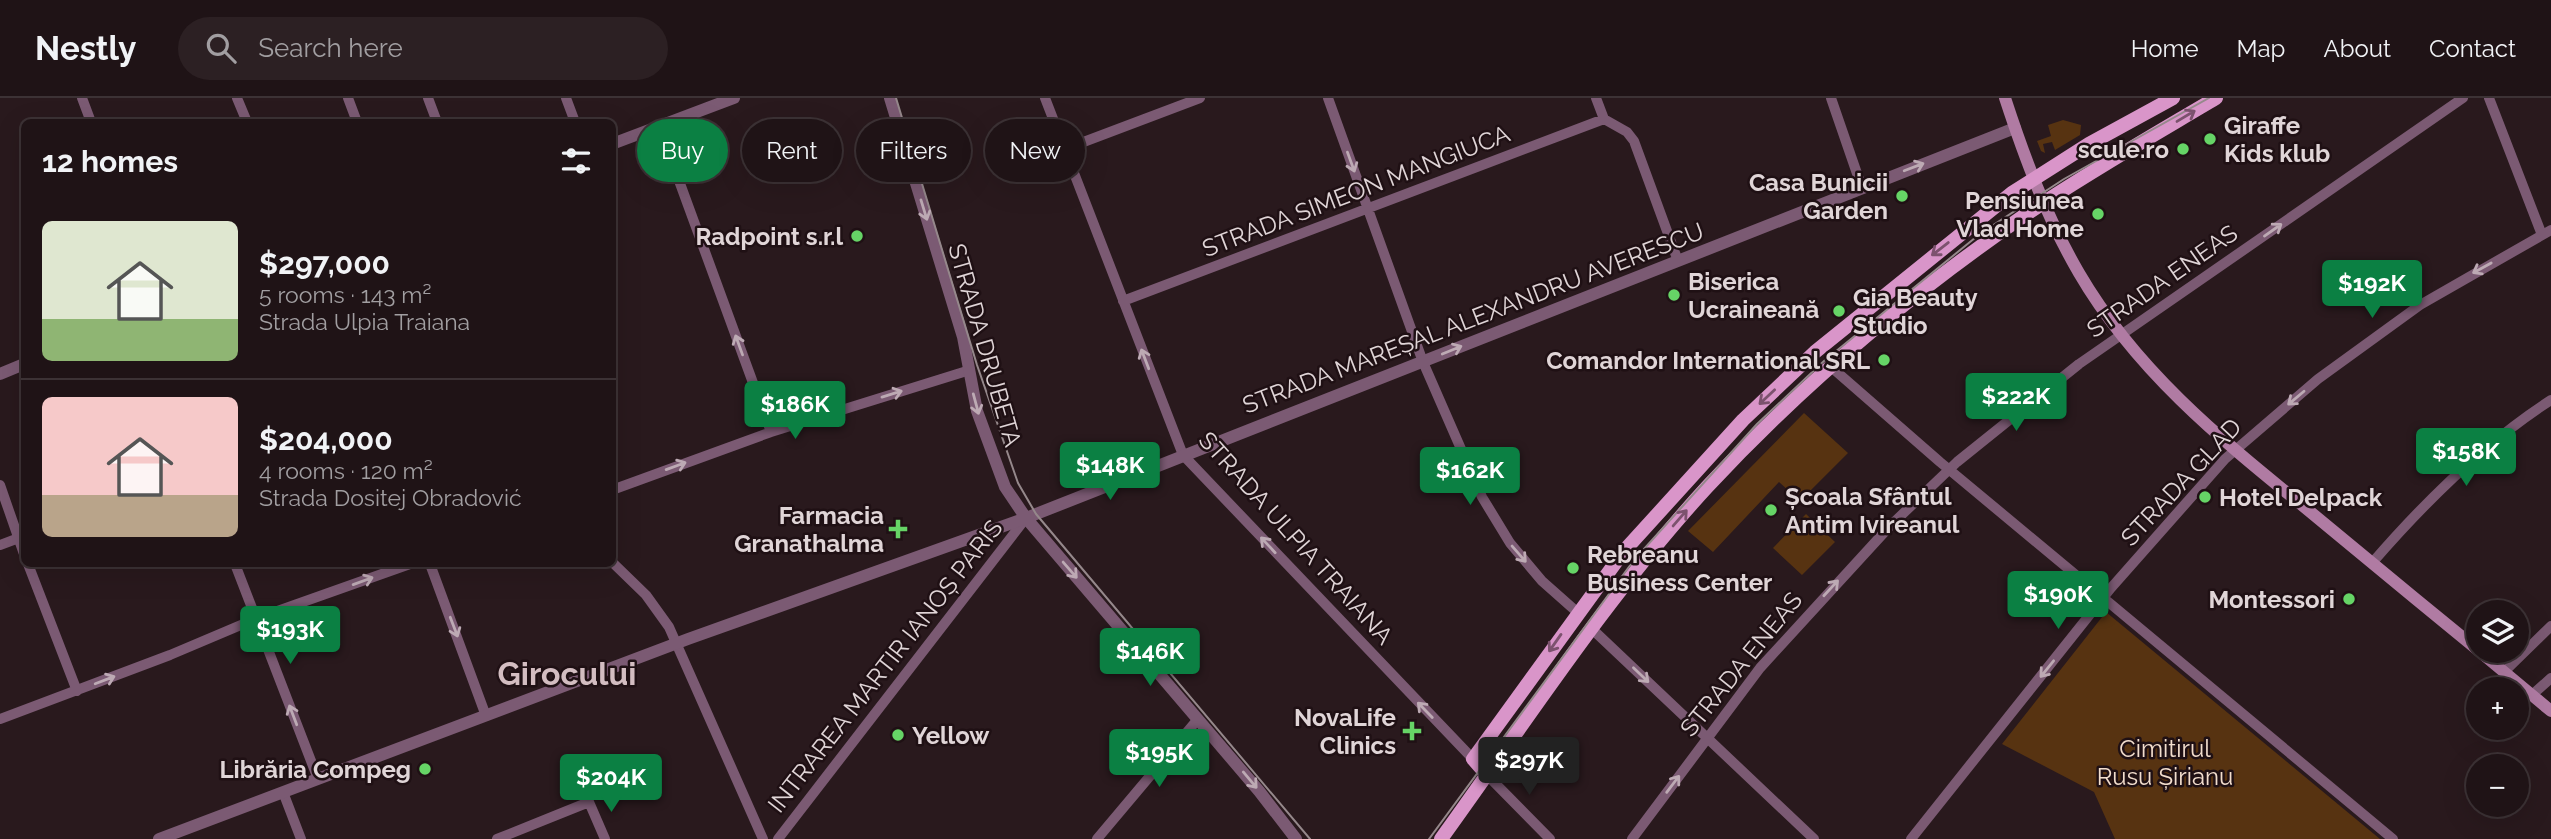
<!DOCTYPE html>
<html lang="en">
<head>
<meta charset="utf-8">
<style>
  :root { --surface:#1f1316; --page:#2c2023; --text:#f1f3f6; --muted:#a19ea1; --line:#3c3235; --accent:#0b8043 }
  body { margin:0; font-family:Raleway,sans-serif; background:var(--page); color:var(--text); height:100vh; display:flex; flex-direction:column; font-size:26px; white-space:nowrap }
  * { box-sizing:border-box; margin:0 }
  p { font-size:23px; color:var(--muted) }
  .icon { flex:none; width:38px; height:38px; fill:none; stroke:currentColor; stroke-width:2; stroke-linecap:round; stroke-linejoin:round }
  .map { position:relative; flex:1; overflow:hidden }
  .panel { position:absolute; left:21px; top:21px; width:595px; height:448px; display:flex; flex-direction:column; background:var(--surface); border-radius:10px; box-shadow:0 7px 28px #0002,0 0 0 2px var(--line) }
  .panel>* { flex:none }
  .top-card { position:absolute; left:637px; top:21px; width:665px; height:63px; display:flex; gap:14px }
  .buttons { position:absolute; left:2466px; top:502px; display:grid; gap:14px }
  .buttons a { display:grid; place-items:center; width:63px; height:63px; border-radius:50%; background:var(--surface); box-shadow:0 7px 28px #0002,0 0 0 2px var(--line); font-size:35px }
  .price { position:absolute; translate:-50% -60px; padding:0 16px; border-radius:7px; background:var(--accent); color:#fff; font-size:23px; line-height:46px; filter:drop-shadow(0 2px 4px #0008) }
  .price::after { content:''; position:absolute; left:50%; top:42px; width:21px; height:16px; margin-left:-10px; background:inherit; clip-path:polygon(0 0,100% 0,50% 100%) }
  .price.selected { background:#222; color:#fff }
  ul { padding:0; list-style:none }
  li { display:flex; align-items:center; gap:21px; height:175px; padding:0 21px }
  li+li { border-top:2px solid var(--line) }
  li span { display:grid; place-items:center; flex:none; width:196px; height:140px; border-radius:10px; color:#555 }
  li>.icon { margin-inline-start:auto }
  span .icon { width:84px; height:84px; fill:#fffc; stroke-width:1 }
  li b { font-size:30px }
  h2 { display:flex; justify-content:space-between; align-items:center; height:84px; padding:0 21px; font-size:30px }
  .chip { padding:0 24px; border-radius:32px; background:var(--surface); box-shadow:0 7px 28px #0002,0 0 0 2px var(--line); font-size:24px; line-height:63px }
  .chip.selected { background:var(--accent); color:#fff }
  header { display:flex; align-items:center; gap:42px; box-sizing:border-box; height:98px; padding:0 35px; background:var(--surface); border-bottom:2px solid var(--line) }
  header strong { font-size:33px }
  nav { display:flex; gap:38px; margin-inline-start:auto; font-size:24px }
  .search { width:490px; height:63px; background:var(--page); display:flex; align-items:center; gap:18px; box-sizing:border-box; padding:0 24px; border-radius:38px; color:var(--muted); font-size:26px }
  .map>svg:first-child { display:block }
</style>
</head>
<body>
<header>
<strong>Nestly</strong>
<div class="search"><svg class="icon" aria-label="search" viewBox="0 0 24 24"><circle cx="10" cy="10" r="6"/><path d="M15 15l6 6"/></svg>Search here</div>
<nav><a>Home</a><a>Map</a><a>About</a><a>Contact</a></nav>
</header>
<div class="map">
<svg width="2551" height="741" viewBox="0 0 2551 741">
  <rect width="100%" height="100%" fill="#29191d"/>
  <path fill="#573311" d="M 2063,22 L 2081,27 L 2080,37 L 2055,52 L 2052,44 L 2043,46 L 2045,55 L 2041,53 L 2037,43 L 2051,38 L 2048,27 Z
    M 1804,315 L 1848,355 L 1800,403 L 1779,384 L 1713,454 L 1688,433 Z
    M 1806,416 L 1835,444 L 1802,477 L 1773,450 Z
    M 2106,514 L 2380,741 L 2115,741 L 2094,694 L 2002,646 Z"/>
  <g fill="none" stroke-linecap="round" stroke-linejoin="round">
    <path stroke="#7b5a73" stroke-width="10" d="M 82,0 L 91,24
      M 237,0 L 247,24
      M 348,0 L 357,24
      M 428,0 L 437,24
      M 566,0 L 575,24
      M 1045,0 L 1183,357 L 1473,661
      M 1328,0 L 1423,264 L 1482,399 L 1510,445 L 1542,483 L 1577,514
      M 1596,0 L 1604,21 L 1627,34 L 1634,43 L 1678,163
      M 1831,0 L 1862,90
      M 2489,0 L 2542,137
      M 659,28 L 771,334
      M 1065,51 L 1200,0
      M 1123,203 L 1604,21
      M 1830,268 L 1940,364 L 2393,741
      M 0,387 L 24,456
      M 612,392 L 771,334 L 970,272
      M 0,447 L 24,438
      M 612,464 L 646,497 L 669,529 L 763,741
      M 2372,465 C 2424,405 2484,345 2551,302
      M 28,466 L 77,593
      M 235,466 L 318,681
      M 430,466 L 486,618
      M 1591,530 L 1814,741
      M 2504,574 L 2551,528
      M 2532,597 L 2551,580
      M 0,621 L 170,557 L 255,521 L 410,466
      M 1487,677 L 1550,741
      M 283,694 L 301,741
      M 497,741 L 589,704 L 605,741
      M 778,741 L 1026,420
      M 1097,741 L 1198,621
      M 1632,741 L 1760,570 L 1890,428 L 1957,364 L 2079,266 L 2463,0
      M 1911,741 L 2111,490 L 2225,361 L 2318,281 L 2420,207 L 2551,132"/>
    <path stroke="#7b5a73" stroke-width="12" d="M 890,0 L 963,239 L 977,313 L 1005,389 L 1026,420 L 1259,693 L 1296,741
      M 612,46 L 734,0
      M 0,276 L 24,266
      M 159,741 L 688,541 L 1026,420 L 2015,30"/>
    <path stroke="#b07ba3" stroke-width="12" d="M 2005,0 C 2025,61 2047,120 2079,175 C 2135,271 2218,339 2302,407 C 2361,456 2419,504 2478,552
      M 2479,553 L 2551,613"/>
    <path stroke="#d995c9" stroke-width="14" d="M 1487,677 L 1473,661 L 1624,453 L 1743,322 L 1815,254 L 2012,95 L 2089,46 L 2173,0
      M 1441,741 C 1527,622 1607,498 1707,389 C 1802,287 1910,196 2025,117 C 2087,75 2152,38 2216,0"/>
    <path stroke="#95888b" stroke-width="2" d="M 896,0 L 977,267 L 1018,385 L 1036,416 L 1310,741
      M 1429,741 L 1634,462 L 1757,326 L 1824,263 L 1981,135 L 2064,81 L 2209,0"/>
  </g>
  <defs><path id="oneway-shaft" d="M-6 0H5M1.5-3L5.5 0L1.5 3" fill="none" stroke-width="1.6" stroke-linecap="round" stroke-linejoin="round" transform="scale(1.75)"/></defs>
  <g stroke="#7c526e">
    <use href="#oneway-shaft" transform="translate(2186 18) rotate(-31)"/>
    <use href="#oneway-shaft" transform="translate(1940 151) rotate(142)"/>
    <use href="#oneway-shaft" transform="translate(1767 299) rotate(137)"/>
    <use href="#oneway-shaft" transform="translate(1680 420) rotate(-49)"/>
    <use href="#oneway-shaft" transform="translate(1555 545) rotate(125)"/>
  </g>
  <g stroke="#bdaab4">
    <use href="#oneway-shaft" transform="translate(1351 64) rotate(70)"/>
    <use href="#oneway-shaft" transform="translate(1914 69) rotate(-21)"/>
    <use href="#oneway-shaft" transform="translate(924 112) rotate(73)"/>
    <use href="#oneway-shaft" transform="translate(2273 132) rotate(-35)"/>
    <use href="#oneway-shaft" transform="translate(2482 170) rotate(151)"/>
    <use href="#oneway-shaft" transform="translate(739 247) rotate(-110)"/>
    <use href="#oneway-shaft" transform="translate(1452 252) rotate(-22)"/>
    <use href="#oneway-shaft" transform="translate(1145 261) rotate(-111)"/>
    <use href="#oneway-shaft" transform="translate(892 296) rotate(-17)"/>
    <use href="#oneway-shaft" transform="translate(2296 300) rotate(140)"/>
    <use href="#oneway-shaft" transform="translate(976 306) rotate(75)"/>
    <use href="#oneway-shaft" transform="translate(676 368) rotate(-20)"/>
    <use href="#oneway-shaft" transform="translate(1268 447) rotate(-133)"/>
    <use href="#oneway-shaft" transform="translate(1519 456) rotate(49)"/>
    <use href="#oneway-shaft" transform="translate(1070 472) rotate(49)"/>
    <use href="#oneway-shaft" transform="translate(363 483) rotate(-20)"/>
    <use href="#oneway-shaft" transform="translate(1831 490) rotate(-47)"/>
    <use href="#oneway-shaft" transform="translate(454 529) rotate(69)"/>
    <use href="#oneway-shaft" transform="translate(2047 571) rotate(129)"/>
    <use href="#oneway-shaft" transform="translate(1641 577) rotate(44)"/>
    <use href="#oneway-shaft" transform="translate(105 582) rotate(-21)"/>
    <use href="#oneway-shaft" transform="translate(1425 612) rotate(-134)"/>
    <use href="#oneway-shaft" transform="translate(293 617) rotate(-111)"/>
    <use href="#oneway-shaft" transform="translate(1250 682) rotate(50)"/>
    <use href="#oneway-shaft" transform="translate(1673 686) rotate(-53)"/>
  </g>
  <g fill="#66d466" stroke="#1f1014" stroke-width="2.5">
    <circle cx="2210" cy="41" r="7"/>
    <circle cx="2183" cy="51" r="7"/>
    <circle cx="1902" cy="98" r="7"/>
    <circle cx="2098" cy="116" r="7"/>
    <circle cx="857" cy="138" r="7"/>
    <circle cx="1674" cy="197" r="7"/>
    <circle cx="1839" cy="213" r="7"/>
    <circle cx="1884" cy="262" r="7"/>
    <circle cx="2205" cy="399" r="7"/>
    <circle cx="1771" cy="412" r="7"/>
    <path d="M894.5 420.5h7v7h7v7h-7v7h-7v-7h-7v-7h7z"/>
    <circle cx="1573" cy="470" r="7"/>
    <circle cx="2349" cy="501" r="7"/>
    <path d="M1408.5 622.5h7v7h7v7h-7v7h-7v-7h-7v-7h7z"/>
    <circle cx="898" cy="637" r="7"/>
    <circle cx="425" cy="671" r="7"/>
  </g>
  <g text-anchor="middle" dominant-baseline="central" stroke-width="5" stroke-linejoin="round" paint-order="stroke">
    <g font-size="24" font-weight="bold" fill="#e0d5d7" stroke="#1f1014" text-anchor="end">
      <text x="2224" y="27" text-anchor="start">Giraffe<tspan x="2224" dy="28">Kids klub</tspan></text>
      <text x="2169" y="51">scule.ro</text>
      <text x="1888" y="84">Casa Bunicii<tspan x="1888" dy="28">Garden</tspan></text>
      <text x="2084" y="102">Pensiunea<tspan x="2084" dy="28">Vlad Home</tspan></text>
      <text x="843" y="138">Radpoint s.r.l</text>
      <text x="1688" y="183" text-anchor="start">Biserica<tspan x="1688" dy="28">Ucraineană</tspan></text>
      <text x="1853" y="199" text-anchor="start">Gia Beauty<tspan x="1853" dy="28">Studio</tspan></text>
      <text x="1870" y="262">Comandor International SRL</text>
      <text x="1785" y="398" text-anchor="start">Școala Sfântul<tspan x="1785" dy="28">Antim Ivireanul</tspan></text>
      <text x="2219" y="399" text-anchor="start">Hotel Delpack</text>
      <text x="884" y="417">Farmacia<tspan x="884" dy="28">Granathalma</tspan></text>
      <text x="1587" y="456" text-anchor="start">Rebreanu<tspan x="1587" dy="28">Business Center</tspan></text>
      <text x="2335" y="501">Montessori</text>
      <text x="1396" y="619">NovaLife<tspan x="1396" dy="28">Clinics</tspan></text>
      <text x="912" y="637" text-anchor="start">Yellow</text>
      <text x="411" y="671">Librăria Compeg</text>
    </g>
    <g font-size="24" fill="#e0d5d7" stroke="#1f1014">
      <text transform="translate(1356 93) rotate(-21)">STRADA SIMEON MANGIUCA</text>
      <text transform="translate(2162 183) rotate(-35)">STRADA ENEAS</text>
      <text transform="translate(1473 220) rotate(-21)">STRADA MAREȘAL ALEXANDRU AVERESCU</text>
      <text transform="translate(985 247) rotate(74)">STRADA DRUBETA</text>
      <text transform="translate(2181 384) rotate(-47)">STRADA GLAD</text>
      <text transform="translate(1296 440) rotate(48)">STRADA ULPIA TRAIANA</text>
      <text transform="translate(1741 566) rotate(-51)">STRADA ENEAS</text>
      <text transform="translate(885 568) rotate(-52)">INTRAREA MARTIR IANOȘ PARIS</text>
    </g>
    <g font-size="24" fill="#f2ddcd" stroke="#1f1014">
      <text x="2165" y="650">Cimitirul<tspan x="2165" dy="28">Rusu Șirianu</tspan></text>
    </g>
    <g font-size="32" font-weight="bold" fill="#d3bdc1" stroke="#1f1014">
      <text x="567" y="575">Girocului</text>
    </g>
  </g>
</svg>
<div class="buttons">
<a><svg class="icon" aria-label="layers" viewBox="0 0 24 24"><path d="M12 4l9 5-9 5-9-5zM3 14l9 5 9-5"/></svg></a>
<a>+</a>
<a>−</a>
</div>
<b class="price" style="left:2372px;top:222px">$192K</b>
<b class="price" style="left:2016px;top:335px">$222K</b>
<b class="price" style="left:795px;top:343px">$186K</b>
<b class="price" style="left:2466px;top:390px">$158K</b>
<b class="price" style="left:1110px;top:404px">$148K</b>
<b class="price" style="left:1470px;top:409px">$162K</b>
<b class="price" style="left:2058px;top:533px">$190K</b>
<b class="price" style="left:290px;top:568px">$193K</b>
<b class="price" style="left:1150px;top:590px">$146K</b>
<b class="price" style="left:1159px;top:691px">$195K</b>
<b class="price selected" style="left:1529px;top:699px">$297K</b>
<b class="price" style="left:611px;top:716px">$204K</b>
<div class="top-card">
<a class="chip selected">Buy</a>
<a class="chip">Rent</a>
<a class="chip">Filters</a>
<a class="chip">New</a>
</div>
<section class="panel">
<h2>12 homes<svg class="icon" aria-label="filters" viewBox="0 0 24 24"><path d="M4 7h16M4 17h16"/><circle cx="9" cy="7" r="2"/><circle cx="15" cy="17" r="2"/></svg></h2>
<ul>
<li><span style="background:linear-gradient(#dfe7d0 70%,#8fb573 0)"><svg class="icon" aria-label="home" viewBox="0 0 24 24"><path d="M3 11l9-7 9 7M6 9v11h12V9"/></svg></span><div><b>$297,000</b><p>5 rooms · 143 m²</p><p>Strada Ulpia Traiana</p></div></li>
<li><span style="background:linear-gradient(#f6c9c9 70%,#b9a48a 0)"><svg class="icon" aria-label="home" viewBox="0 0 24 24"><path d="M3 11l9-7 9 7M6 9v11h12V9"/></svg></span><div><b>$204,000</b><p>4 rooms · 120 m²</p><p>Strada Dositej Obradović</p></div></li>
</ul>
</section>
</div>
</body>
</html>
